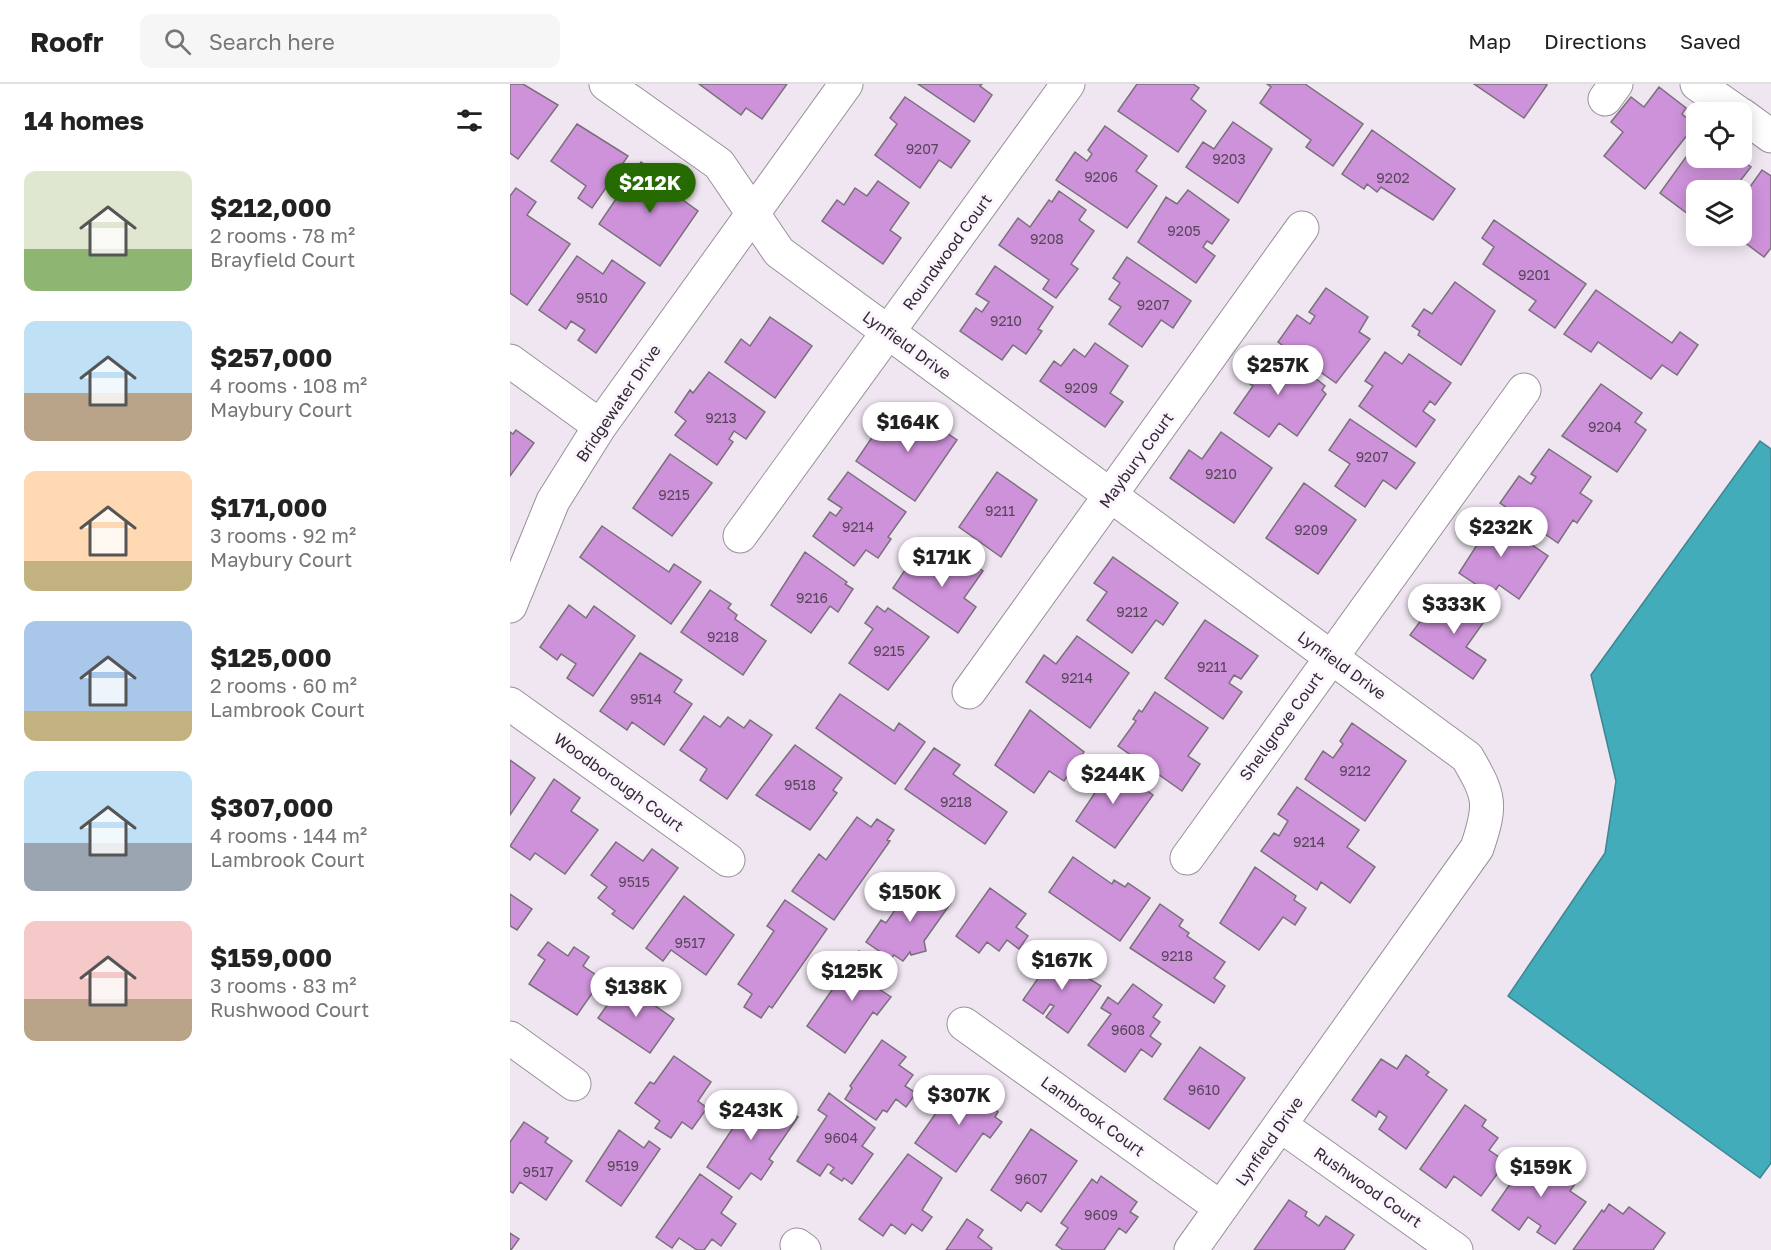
<!DOCTYPE html>
<html lang="en">
<head>
<meta charset="utf-8">
<style>
  :root { --surface:#fff; --page:#f6f6f6; --text:#222; --muted:#767676; --line:#e0e0e0; --accent:#266b02 }
  body { margin:0; font-family:"Golos Text",sans-serif; background:var(--page); color:var(--text); height:100vh; display:flex; flex-direction:column; font-size:22px; white-space:nowrap }
  * { box-sizing:border-box; margin:0 }
  p { font-size:20px; color:var(--muted) }
  .icon { flex:none; width:33px; height:33px; fill:none; stroke:currentColor; stroke-width:2; stroke-linecap:round; stroke-linejoin:round }
  .map { position:relative; flex:1; overflow:hidden }
  .side { display:flex; flex-direction:column; background:var(--surface); width:510px }
  .side>* { flex:none }
  .buttons { position:absolute; left:1176px; top:18px; display:grid; gap:12px }
  .buttons a { display:grid; place-items:center; width:66px; height:66px; border-radius:12px; background:var(--surface); box-shadow:0 3px 15px #0003; font-size:30px }
  .price { position:absolute; translate:-50% -51px; padding:0 14px; border-radius:21px; background:#fff; color:#222; font-size:20px; line-height:39px; filter:drop-shadow(0 2px 3px #0008) }
  .price::after { content:''; position:absolute; left:50%; top:36px; width:18px; height:14px; margin-left:-9px; background:inherit; clip-path:polygon(0 0,100% 0,50% 100%) }
  .price.current { background:var(--accent); color:#fff }
  ul { padding:0; list-style:none }
  li { display:flex; align-items:center; gap:18px; height:150px; padding:0 24px }
  li span { display:grid; place-items:center; flex:none; width:168px; height:120px; border-radius:12px; color:#555 }
  li>.icon { margin-inline-start:auto }
  span .icon { width:72px; height:72px; fill:#fffc; stroke-width:1 }
  li b { font-size:26px }
  h2 { display:flex; justify-content:space-between; align-items:center; height:72px; padding:0 24px; font-size:26px }
  header { display:flex; align-items:center; gap:36px; box-sizing:border-box; height:84px; padding:0 30px; background:var(--surface); border-bottom:2px solid var(--line) }
  header strong { font-size:28px }
  nav { display:flex; gap:33px; margin-inline-start:auto; font-size:21px }
  .search { width:420px; height:54px; background:var(--page); display:flex; align-items:center; gap:15px; box-sizing:border-box; padding:0 21px; border-radius:12px; color:var(--muted); font-size:22px }
  main { display:flex; flex:1; min-height:0 }
  .map>svg:first-child { display:block }
</style>
</head>
<body>
<header>
<strong>Roofr</strong>
<div class="search"><svg class="icon" aria-label="search" viewBox="0 0 24 24"><circle cx="10" cy="10" r="6"/><path d="M15 15l6 6"/></svg>Search here</div>
<nav><a>Map</a><a>Directions</a><a>Saved</a></nav>
</header>
<main>
<section class="side">
<h2>14 homes<svg class="icon" aria-label="filters" viewBox="0 0 24 24"><path d="M4 7h16M4 17h16"/><circle cx="9" cy="7" r="2"/><circle cx="15" cy="17" r="2"/></svg></h2>
<ul>
<li><span style="background:linear-gradient(#dfe7d0 65%,#8fb573 0)"><svg class="icon" aria-label="home" viewBox="0 0 24 24"><path d="M3 11l9-7 9 7M6 9v11h12V9"/></svg></span><div><b>$212,000</b><p>2 rooms · 78 m²</p><p>Brayfield Court</p></div></li>
<li><span style="background:linear-gradient(#bfe0f5 60%,#b9a48a 0)"><svg class="icon" aria-label="home" viewBox="0 0 24 24"><path d="M3 11l9-7 9 7M6 9v11h12V9"/></svg></span><div><b>$257,000</b><p>4 rooms · 108 m²</p><p>Maybury Court</p></div></li>
<li><span style="background:linear-gradient(#ffd9b3 75%,#c2b280 0)"><svg class="icon" aria-label="home" viewBox="0 0 24 24"><path d="M3 11l9-7 9 7M6 9v11h12V9"/></svg></span><div><b>$171,000</b><p>3 rooms · 92 m²</p><p>Maybury Court</p></div></li>
<li><span style="background:linear-gradient(#a9c7e8 75%,#c2b280 0)"><svg class="icon" aria-label="home" viewBox="0 0 24 24"><path d="M3 11l9-7 9 7M6 9v11h12V9"/></svg></span><div><b>$125,000</b><p>2 rooms · 60 m²</p><p>Lambrook Court</p></div></li>
<li><span style="background:linear-gradient(#bfe0f5 60%,#9aa5b1 0)"><svg class="icon" aria-label="home" viewBox="0 0 24 24"><path d="M3 11l9-7 9 7M6 9v11h12V9"/></svg></span><div><b>$307,000</b><p>4 rooms · 144 m²</p><p>Lambrook Court</p></div></li>
<li><span style="background:linear-gradient(#f6c9c9 65%,#b9a48a 0)"><svg class="icon" aria-label="home" viewBox="0 0 24 24"><path d="M3 11l9-7 9 7M6 9v11h12V9"/></svg></span><div><b>$159,000</b><p>3 rooms · 83 m²</p><p>Rushwood Court</p></div></li>
</ul>
</section>
<div class="map">
<svg width="1261" height="1166" viewBox="0 0 1261 1166">
  <rect width="100%" height="100%" fill="#f0e6f2"/>
  <path fill="#43acba" stroke="#3d8591" stroke-width="1.5" d="M 1250,357 L 1261,365 L 1261,1079 L 1250,1094 L 998,912 L 1095,769 L 1106,697 L 1081,591 Z"/>
  <path fill="#ce92da" stroke="#79707a" stroke-width="1.5" d="M 0,0 L 13,0 L 48,21 L 8,75 L 0,69 Z
    M 189,0 L 277,0 L 252,35 L 236,24 L 231,31 Z
    M 408,0 L 472,0 L 470,2 L 482,11 L 464,38 Z
    M 627,0 L 683,0 L 689,4 L 681,15 L 696,27 L 668,68 L 608,27 Z
    M 757,0 L 795,0 L 853,40 L 823,82 L 796,63 L 801,56 L 750,19 L 761,3 Z
    M 964,0 L 1035,0 L 1037,1 L 1014,34 Z
    M 1149,3 L 1176,24 L 1172,30 L 1185,41 L 1135,105 L 1094,72 L 1113,48 L 1101,38 L 1121,13 L 1134,23 Z
    M 395,13 L 460,57 L 441,84 L 429,76 L 410,104 L 365,71 L 387,40 L 380,34 Z
    M 723,38 L 762,65 L 728,119 L 676,83 L 693,58 L 704,65 Z
    M 67,40 L 118,72 L 82,124 L 68,114 L 76,102 L 41,77 Z
    M 595,42 L 637,72 L 626,87 L 647,102 L 617,144 L 546,96 L 565,68 L 577,77 L 582,70 L 578,66 Z
    M 862,46 L 945,105 L 923,136 L 871,103 L 867,108 L 857,100 L 854,105 L 832,90 Z
    M 1186,59 L 1186,74 L 1228,74 L 1241,83 L 1223,106 L 1186,106 L 1186,136 L 1150,109 Z
    M 131,78 L 177,110 L 173,116 L 188,127 L 150,182 L 89,140 Z
    M 1252,86 L 1261,92 L 1261,164 L 1254,173 L 1226,152 L 1232,152 L 1232,114 Z
    M 368,97 L 399,119 L 380,146 L 391,154 L 373,180 L 312,137 L 327,116 L 334,121 L 345,104 L 357,112 Z
    M 6,104 L 26,118 L 17,131 L 60,160 L 17,221 L 0,209 L 0,112 Z
    M 678,106 L 719,136 L 702,160 L 697,157 L 693,163 L 705,172 L 686,199 L 628,158 L 656,113 L 667,120 Z
    M 549,107 L 576,126 L 569,136 L 584,147 L 561,180 L 568,185 L 546,214 L 533,205 L 539,196 L 489,161 L 508,134 L 520,143 L 539,116 L 542,118 Z
    M 984,136 L 1076,200 L 1045,244 L 1019,226 L 1026,217 L 973,180 L 984,163 L 972,154 Z
    M 67,172 L 93,190 L 102,176 L 135,199 L 86,269 L 68,256 L 75,246 L 61,237 L 56,245 L 29,226 Z
    M 617,173 L 681,217 L 663,244 L 651,236 L 632,263 L 599,240 L 611,223 L 599,215 L 610,199 L 603,194 Z
    M 485,182 L 543,223 L 528,245 L 532,247 L 516,270 L 503,261 L 492,276 L 450,247 L 466,224 L 472,228 L 479,218 L 466,210 Z
    M 945,198 L 985,227 L 951,281 L 908,251 L 910,247 L 902,242 L 914,225 L 922,230 Z
    M 816,204 L 858,233 L 849,248 L 860,255 L 826,299 L 768,258 L 787,231 L 800,240 L 805,232 L 799,228 Z
    M 1086,206 L 1162,259 L 1170,248 L 1188,261 L 1167,291 L 1152,281 L 1141,295 L 1088,258 L 1081,268 L 1054,250 Z
    M 260,233 L 302,262 L 265,314 L 215,278 L 231,255 L 240,262 Z
    M 585,259 L 618,282 L 600,309 L 613,318 L 595,343 L 530,297 L 544,277 L 551,282 L 564,265 L 575,273 Z
    M 751,265 L 796,296 L 800,290 L 815,302 L 812,306 L 816,310 L 787,352 L 769,339 L 759,353 L 724,329 L 743,302 L 731,294 Z
    M 875,268 L 892,280 L 899,270 L 941,299 L 925,321 L 920,317 L 913,327 L 925,336 L 906,363 L 849,322 L 863,302 L 855,297 Z
    M 199,288 L 255,328 L 236,355 L 224,347 L 219,355 L 223,358 L 207,381 L 165,351 L 176,337 L 165,328 L 180,306 L 183,309 Z
    M 1091,300 L 1132,329 L 1125,338 L 1136,346 L 1107,388 L 1052,352 Z
    M 394,320 L 447,356 L 405,417 L 346,377 L 367,346 L 377,354 L 386,341 L 381,338 Z
    M 840,335 L 905,379 L 886,405 L 873,396 L 855,423 L 825,402 L 840,380 L 819,366 Z
    M 6,346 L 24,359 L 0,392 L 0,348 L 3,350 Z
    M 711,348 L 762,384 L 724,439 L 660,394 L 679,366 L 692,375 Z
    M 1039,365 L 1081,393 L 1070,409 L 1082,417 L 1067,439 L 1063,436 L 1048,459 L 990,419 L 1009,392 L 1021,400 L 1026,393 L 1021,390 Z
    M 160,370 L 202,399 L 162,452 L 123,424 Z
    M 338,388 L 396,428 L 378,453 L 381,455 L 368,474 L 356,466 L 344,482 L 303,452 L 320,428 L 326,432 L 332,424 L 318,415 Z
    M 487,388 L 527,416 L 491,473 L 449,443 Z
    M 794,399 L 846,436 L 808,490 L 756,454 Z
    M 973,427 L 1038,472 L 1009,515 L 989,501 L 982,511 L 949,489 L 967,461 L 955,453 Z
    M 92,442 L 159,488 L 164,480 L 191,498 L 161,540 L 70,473 Z
    M 439,464 L 473,487 L 454,514 L 466,523 L 448,549 L 383,504 L 397,483 L 404,488 L 416,471 L 428,480 Z
    M 295,468 L 337,498 L 335,500 L 343,505 L 328,528 L 320,522 L 301,549 L 261,521 Z
    M 603,473 L 668,519 L 653,541 L 646,536 L 622,569 L 577,536 L 597,508 L 584,499 Z
    M 200,506 L 221,520 L 218,524 L 227,531 L 225,535 L 256,557 L 233,591 L 171,548 Z
    M 944,509 L 978,532 L 956,563 L 976,576 L 963,595 L 900,551 L 915,531 L 924,538 Z
    M 59,521 L 76,534 L 84,522 L 125,552 L 83,612 L 57,594 L 66,580 L 51,570 L 47,576 L 30,563 Z
    M 367,522 L 375,528 L 378,524 L 419,553 L 378,606 L 339,579 L 363,545 L 355,539 Z
    M 695,536 L 748,572 L 731,595 L 724,591 L 719,599 L 732,608 L 713,635 L 655,594 Z
    M 567,552 L 619,589 L 580,644 L 516,598 L 534,571 L 546,580 Z
    M 130,569 L 172,596 L 164,608 L 182,620 L 154,661 L 122,638 L 117,646 L 90,627 Z
    M 645,608 L 698,644 L 678,672 L 690,680 L 672,707 L 608,662 L 626,637 L 623,635 L 629,626 L 632,628 Z
    M 330,610 L 384,647 L 389,639 L 415,658 L 385,700 L 306,644 Z
    M 520,626 L 574,668 L 554,697 L 539,687 L 524,709 L 485,681 Z
    M 194,632 L 210,643 L 218,633 L 234,644 L 240,636 L 262,651 L 217,715 L 190,696 L 197,685 L 170,666 Z
    M 842,639 L 896,677 L 855,737 L 795,695 L 813,667 L 823,674 L 833,660 L 830,657 Z
    M 285,661 L 332,694 L 323,706 L 327,709 L 300,746 L 246,711 Z
    M 424,664 L 450,681 L 443,690 L 497,728 L 475,760 L 395,705 Z
    M 0,676 L 25,694 L 0,731 Z
    M 590,679 L 600,686 L 602,683 L 643,711 L 605,764 L 566,737 L 589,703 L 579,696 Z
    M 44,695 L 70,714 L 61,727 L 88,746 L 55,790 L 25,769 L 20,776 L 0,762 Z
    M 787,703 L 849,746 L 837,763 L 865,783 L 840,819 L 811,798 L 807,806 L 751,767 L 764,749 L 769,752 L 778,737 L 768,730 Z
    M 347,733 L 361,743 L 367,735 L 384,746 L 377,756 L 380,757 L 324,836 L 282,807 L 309,770 L 316,776 Z
    M 106,758 L 133,777 L 142,765 L 168,784 L 123,845 L 102,830 L 105,827 L 88,814 L 97,803 L 81,791 Z
    M 563,773 L 602,800 L 604,796 L 615,803 L 618,799 L 640,814 L 610,857 L 539,808 Z
    M 745,783 L 786,812 L 784,816 L 796,824 L 785,841 L 773,833 L 749,866 L 710,839 Z
    M 407,795 L 441,819 L 414,857 L 416,867 L 401,871 L 400,868 L 393,877 L 384,871 L 381,875 L 356,858 L 371,836 L 376,839 Z
    M 480,804 L 516,830 L 506,843 L 518,852 L 509,865 L 497,856 L 489,867 L 477,858 L 469,869 L 446,852 Z
    M 0,810 L 22,825 L 7,846 L 0,842 Z
    M 174,812 L 224,851 L 196,891 L 161,866 L 153,877 L 136,864 Z
    M 275,816 L 317,845 L 262,924 L 259,922 L 251,934 L 234,923 L 242,910 L 228,900 L 264,847 L 257,842 Z
    M 650,820 L 673,836 L 669,842 L 679,849 L 677,852 L 715,878 L 704,894 L 715,902 L 704,919 L 620,864 Z
    M 38,858 L 58,872 L 64,863 L 79,873 L 73,882 L 92,895 L 67,931 L 19,900 L 35,876 L 28,871 Z
    M 549,864 L 566,875 L 560,883 L 591,902 L 558,949 L 536,933 L 544,922 L 540,920 L 533,930 L 513,916 Z
    M 349,867 L 381,889 L 378,894 L 380,895 L 369,905 L 381,913 L 367,931 L 363,928 L 335,969 L 297,942 Z
    M 116,895 L 123,900 L 120,904 L 164,935 L 140,969 L 88,934 Z
    M 623,900 L 652,921 L 643,933 L 650,938 L 640,952 L 651,960 L 642,973 L 631,965 L 615,988 L 578,961 L 601,930 L 591,924 L 598,913 L 608,920 Z
    M 372,956 L 396,973 L 389,981 L 403,991 L 395,1002 L 406,1009 L 396,1023 L 386,1015 L 377,1028 L 373,1026 L 366,1036 L 335,1015 L 342,1004 L 340,1002 Z
    M 690,963 L 735,994 L 699,1045 L 654,1015 Z
    M 896,971 L 919,988 L 916,991 L 937,1006 L 896,1065 L 869,1045 L 877,1033 L 869,1027 L 866,1033 L 842,1016 L 871,975 L 887,985 Z
    M 164,972 L 201,998 L 188,1017 L 197,1024 L 182,1045 L 172,1038 L 161,1054 L 145,1044 L 150,1037 L 125,1019 L 140,998 L 144,1000 Z
    M 447,999 L 455,1004 L 458,999 L 486,1019 L 482,1023 L 488,1028 L 485,1033 L 492,1038 L 480,1054 L 473,1049 L 446,1088 L 405,1059 Z
    M 319,1009 L 365,1044 L 352,1062 L 363,1070 L 342,1100 L 334,1094 L 332,1097 L 320,1089 L 324,1084 L 318,1080 L 310,1092 L 287,1077 L 317,1032 L 308,1026 Z
    M 262,1015 L 288,1033 L 259,1075 L 263,1078 L 251,1096 L 241,1089 L 229,1105 L 197,1083 L 223,1044 L 209,1034 L 220,1018 L 235,1028 L 240,1021 L 251,1029 Z
    M 955,1021 L 976,1036 L 972,1042 L 988,1054 L 979,1066 L 996,1078 L 971,1112 L 944,1092 L 936,1104 L 910,1085 Z
    M 14,1038 L 38,1054 L 35,1058 L 62,1077 L 36,1116 L 10,1098 L 3,1109 L 0,1107 L 0,1058 Z
    M 521,1045 L 567,1077 L 531,1128 L 517,1118 L 511,1127 L 481,1106 Z
    M 109,1046 L 134,1064 L 139,1057 L 150,1065 L 111,1122 L 76,1097 Z
    M 1023,1067 L 1044,1082 L 1047,1079 L 1069,1094 L 1060,1107 L 1076,1118 L 1045,1160 L 1027,1148 L 1031,1142 L 1018,1133 L 1009,1146 L 982,1126 Z
    M 398,1070 L 432,1094 L 412,1126 L 422,1133 L 412,1147 L 402,1140 L 395,1150 L 381,1140 L 373,1152 L 349,1135 Z
    M 190,1090 L 222,1113 L 211,1129 L 226,1140 L 211,1162 L 202,1155 L 194,1166 L 187,1166 L 169,1154 L 162,1164 L 146,1153 Z
    M 591,1092 L 627,1118 L 620,1128 L 628,1133 L 616,1149 L 609,1144 L 594,1166 L 553,1166 L 546,1161 L 558,1144 L 551,1139 L 582,1095 L 587,1099 Z
    M 779,1116 L 797,1128 L 795,1132 L 809,1142 L 816,1132 L 844,1151 L 834,1166 L 744,1166 Z
    M 1099,1120 L 1113,1130 L 1119,1123 L 1155,1149 L 1143,1166 L 1063,1166 L 1092,1126 L 1094,1128 Z
    M 457,1135 L 473,1146 L 468,1153 L 482,1164 L 481,1166 L 436,1166 Z
    M 0,1149 L 9,1155 L 1,1166 L 0,1166 Z"/>
  <g fill="none" stroke-linecap="round" stroke-linejoin="round">
    <defs>
      <path id="minor" d="M 96,0 L 209,80 L 269,168 L 957,673 C 980,712 982,720 967,764 L 681,1166
        M 1187,0 L 1227,28
        M 1095,15 L 1106,0
        M 1232,31 L 1261,52
        M 0,277 L 90,342
        M 230,452 L 558,0
        M 0,522 L 43,417 L 90,342 L 336,0
        M 459,608 L 792,144
        M 0,620 L 218,776
        M 677,774 L 1014,306
        M 454,940 L 711,1124
        M 0,954 L 64,1000
        M 770,1041 L 946,1166
        M 287,1161 L 294,1166"/>
    </defs>
    <use href="#minor" stroke="#99909b" stroke-width="35"/>
    <use href="#minor" stroke="#fff" stroke-width="33"/>
  </g>
  <g text-anchor="middle" dominant-baseline="central" stroke-width="6" stroke-linejoin="round" paint-order="stroke">
    <g font-size="14" fill="#57455a">
      <text x="412" y="64">9207</text>
      <text x="719" y="74">9203</text>
      <text x="591" y="92">9206</text>
      <text x="883" y="93">9202</text>
      <text x="674" y="146">9205</text>
      <text x="537" y="154">9208</text>
      <text x="1024" y="190">9201</text>
      <text x="82" y="213">9510</text>
      <text x="643" y="220">9207</text>
      <text x="496" y="236">9210</text>
      <text x="571" y="303">9209</text>
      <text x="211" y="333">9213</text>
      <text x="1095" y="342">9204</text>
      <text x="862" y="372">9207</text>
      <text x="711" y="389">9210</text>
      <text x="164" y="410">9215</text>
      <text x="490" y="426">9211</text>
      <text x="348" y="442">9214</text>
      <text x="801" y="445">9209</text>
      <text x="302" y="513">9216</text>
      <text x="622" y="527">9212</text>
      <text x="213" y="552">9218</text>
      <text x="379" y="566">9215</text>
      <text x="702" y="582">9211</text>
      <text x="567" y="593">9214</text>
      <text x="136" y="614">9514</text>
      <text x="845" y="686">9212</text>
      <text x="290" y="700">9518</text>
      <text x="446" y="717">9218</text>
      <text x="799" y="757">9214</text>
      <text x="124" y="797">9515</text>
      <text x="180" y="858">9517</text>
      <text x="667" y="871">9218</text>
      <text x="618" y="945">9608</text>
      <text x="694" y="1005">9610</text>
      <text x="331" y="1053">9604</text>
      <text x="113" y="1081">9519</text>
      <text x="28" y="1087">9517</text>
      <text x="521" y="1094">9607</text>
      <text x="591" y="1130">9609</text>
    </g>
    <g font-size="16" fill="#2f2b30" stroke="#fcf4fe">
      <text transform="translate(437 168) rotate(-54)">Roundwood Court</text>
      <text transform="translate(397 261) rotate(36)">Lynfield Drive</text>
      <text transform="translate(108 319) rotate(-56)">Bridgewater Drive</text>
      <text transform="translate(626 376) rotate(-54)">Maybury Court</text>
      <text transform="translate(832 581) rotate(36)">Lynfield Drive</text>
      <text transform="translate(771 642) rotate(-54)">Shellgrove Court</text>
      <text transform="translate(109 698) rotate(36)">Woodborough Court</text>
      <text transform="translate(583 1032) rotate(36)">Lambrook Court</text>
      <text transform="translate(759 1057) rotate(-55)">Lynfield Drive</text>
      <text transform="translate(858 1103) rotate(35)">Rushwood Court</text>
    </g>
  </g>
</svg>
<div class="buttons">
<a><svg class="icon" aria-label="locate" viewBox="0 0 24 24"><circle cx="12" cy="12" r="6"/><path d="M12 2v4M12 18v4M2 12h4M18 12h4"/></svg></a>
<a><svg class="icon" aria-label="layers" viewBox="0 0 24 24"><path d="M12 4l9 5-9 5-9-5zM3 14l9 5 9-5"/></svg></a>
</div>
<b class="price current" style="left:140px;top:130px">$212K</b>
<b class="price" style="left:768px;top:312px">$257K</b>
<b class="price" style="left:398px;top:369px">$164K</b>
<b class="price" style="left:991px;top:474px">$232K</b>
<b class="price" style="left:432px;top:504px">$171K</b>
<b class="price" style="left:944px;top:551px">$333K</b>
<b class="price" style="left:603px;top:721px">$244K</b>
<b class="price" style="left:400px;top:839px">$150K</b>
<b class="price" style="left:552px;top:907px">$167K</b>
<b class="price" style="left:342px;top:918px">$125K</b>
<b class="price" style="left:126px;top:934px">$138K</b>
<b class="price" style="left:449px;top:1042px">$307K</b>
<b class="price" style="left:241px;top:1057px">$243K</b>
<b class="price" style="left:1031px;top:1114px">$159K</b>
</div>
</main>
</body>
</html>
